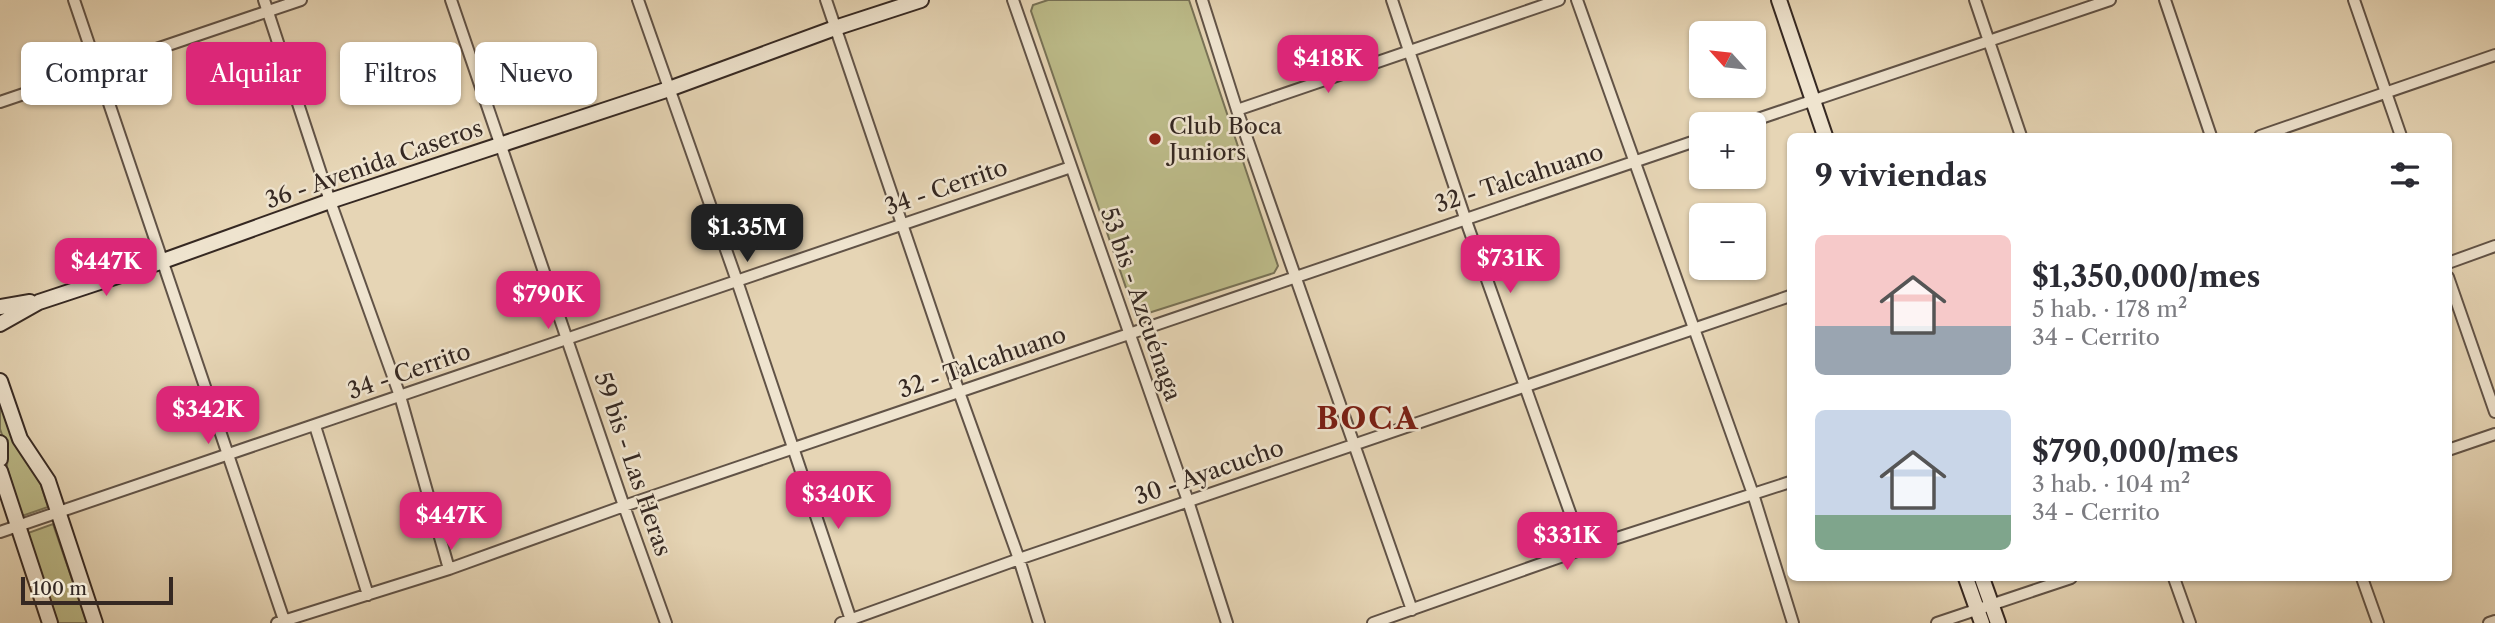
<!DOCTYPE html>
<html lang="es">
<head>
<meta charset="utf-8">
<style>
  :root { --surface:#fff; --page:#f2f2f3; --text:#2b2b33; --muted:#7c7c81; --accent:#db2777 }
  body { margin:0; font-family:"Libre Caslon Text",serif; background:var(--page); color:var(--text); height:100vh; display:flex; flex-direction:column; font-size:26px; white-space:nowrap }
  * { box-sizing:border-box; margin:0 }
  p { font-size:23px; color:var(--muted) }
  .icon { flex:none; width:38px; height:38px; fill:none; stroke:currentColor; stroke-width:2; stroke-linecap:round; stroke-linejoin:round }
  .map { position:relative; flex:1; overflow:hidden }
  .details { position:absolute; left:1787px; top:133px; width:665px; height:448px; display:flex; flex-direction:column; background:var(--surface); border-radius:10px; box-shadow:0 2px 5px #0004 }
  .details>* { flex:none }
  .hud { position:absolute; left:21px; top:42px; width:665px; height:63px; display:flex; gap:14px }
  .needle { width:46px; rotate:297deg }
  .fabs { position:absolute; left:1689px; top:21px; display:grid; gap:14px }
  .fabs a { display:grid; place-items:center; width:77px; height:77px; border-radius:10px; background:var(--surface); box-shadow:0 2px 5px #0004; font-size:35px }
  .scale { position:absolute; left:21px; bottom:18px; width:152px; box-sizing:border-box; padding-left:7px; border:4px solid #352822; border-top:0; font-size:19px; line-height:24px; white-space:nowrap; color:#352822; -webkit-text-stroke:5px #efe4cf; paint-order:stroke }
  .price { position:absolute; translate:-50% -60px; padding:0 16px; border-radius:14px; background:var(--accent); color:#fff; font-size:23px; line-height:46px; filter:drop-shadow(0 2px 4px #0008) }
  .price::after { content:''; position:absolute; left:50%; top:42px; width:21px; height:16px; margin-left:-10px; background:inherit; clip-path:polygon(0 0,100% 0,50% 100%) }
  .price.current { background:#222; color:#fff }
  ul { padding:0; list-style:none }
  li { display:flex; align-items:center; gap:21px; height:175px; padding:0 28px }
  li span { display:grid; place-items:center; flex:none; width:196px; height:140px; border-radius:10px; color:#555 }
  li>.icon { margin-inline-start:auto }
  span .icon { width:84px; height:84px; fill:#fffc; stroke-width:1 }
  li b { font-size:30px }
  h2 { display:flex; justify-content:space-between; align-items:center; height:84px; padding:0 28px; font-size:30px }
  .chip { padding:0 24px; border-radius:10px; background:var(--surface); box-shadow:0 2px 5px #0004; font-size:24px; line-height:63px }
  .chip.current { background:var(--accent); color:#fff }
  .map>svg:first-child { display:block }
</style>
</head>
<body>
<div class="map">
<svg width="2495" height="623" viewBox="0 0 2495 623">
  <rect width="100%" height="100%" fill="#e6d5b5"/>
  <filter id="stains"><feTurbulence type="fractalNoise" baseFrequency=".00286" numOctaves="4"/><feColorMatrix values="0 0 0 0 .2 0 0 0 0 .09 0 0 0 0 .02 0 0 0 .5 -.17"/></filter>
  <radialGradient id="worn" r=".72"><stop offset=".6" stop-color="#630" stop-opacity="0"/><stop offset="1" stop-color="#630" stop-opacity=".3"/></radialGradient>
  <path fill="#bcbb89" stroke="#787256" stroke-width="2" d="M 1048,0 L 1189,0 L 1278,266 L 1274,273 L 1136,317 L 1031,11 L 1033,5 Z
    M 0,402 L 17,448 L 38,476 L 48,507 L 22,516 L 7,467 L 8,452 L 0,429 Z
    M 53,524 L 87,623 L 58,623 L 28,533 Z"/>
  <g fill="none" stroke-linecap="round" stroke-linejoin="round">
    <defs>
      <path id="street" d="M 74,0 L 285,623
        M 264,0 L 330,201 L 400,396 L 449,569
        M 451,0 L 624,506 L 666,623
        M 638,0 L 737,281 L 852,623
        M 826,0 L 959,392 L 1019,559 L 1039,623
        M 1013,0 L 1188,501 L 1227,623
        M 1202,0 L 1237,110 L 1412,610
        M 1392,0 L 1465,218 L 1583,549
        M 1577,0 L 1753,494 L 1793,623
        M 1975,0 L 2021,136
        M 2165,0 L 2211,136
        M 2354,0 L 2401,136
        M 0,102 L 301,0
        M 1237,110 L 1559,0
        M 1743,124 L 2110,0
        M 2260,136 L 2495,55
        M 2448,263 L 2495,246
        M 2448,277 L 2495,412
        M 315,426 L 368,595
        M 2448,450 L 2495,434
        M 0,532 L 1071,167
        M 2174,578 L 2190,623
        M 2362,578 L 2378,623
        M 277,623 L 449,569 L 624,506 L 1701,139
        M 841,623 L 1019,559 L 1790,296
        M 1373,623 L 1583,549 L 1790,482
        M 1937,623 L 2071,578
        M 2489,623 L 2495,621"/>
      <path id="secondary" d="M 1779,0 L 1825,136
        M 0,307 L 30,302
        M 0,324 L 39,302 L 163,261 L 330,201 L 669,89 L 835,28 L 921,0
        M 0,381 L 20,439 L 48,481 L 95,623
        M 0,443 L 0,459
        M 0,471 L 50,623
        M 1966,578 L 1982,623
        M 1982,578 L 1998,623"/>
    </defs>
    <use href="#street" stroke="#615347" stroke-width="14"/>
    <use href="#secondary" stroke="#352822" stroke-width="18"/>
    <use href="#street" stroke="#efe4cf" stroke-width="10"/>
    <use href="#secondary" stroke="#efe4cf" stroke-width="14"/>
  </g>
  <circle fill="#8f2418" stroke="#efe4cf" stroke-width="2.5" cx="1155" cy="139" r="7"/>
  <g text-anchor="middle" dominant-baseline="central" stroke-width="5" stroke-linejoin="round" paint-order="stroke">
    <g font-size="23" fill="#352822" stroke="#efe4cf" text-anchor="start">
      <text x="1169" y="126">Club Boca<tspan x="1169" dy="26">Juniors</tspan></text>
    </g>
    <g font-size="23" fill="#352822" stroke="#efe4cf">
      <text transform="translate(374 164) rotate(-19)">36 - Avenida Caseros</text>
      <text transform="translate(1519 178) rotate(-18)">32 - Talcahuano</text>
      <text transform="translate(946 187) rotate(-19)">34 - Cerrito</text>
      <text transform="translate(1141 304) rotate(71)">53 bis - Azcuénaga</text>
      <text transform="translate(982 362) rotate(-19)">32 - Talcahuano</text>
      <text transform="translate(409 371) rotate(-19)">34 - Cerrito</text>
      <text transform="translate(633 464) rotate(71)">59 bis - Las Heras</text>
      <text transform="translate(1209 472) rotate(-19)">30 - Ayacucho</text>
    </g>
    <g font-size="30" font-weight="bold" letter-spacing="2" fill="#7a1f14" stroke="#efe4cf">
      <text x="1368" y="418">BOCA</text>
    </g>
  </g>
  <rect width="100%" height="100%" filter="url(#stains)"/>
  <rect width="100%" height="100%" fill="url(#worn)"/>
</svg>
<div class="fabs">
<a><svg class="needle" viewBox="-14 -14 28 28"><path d="M0-13l5 13h-10z" fill="#e53935"/><path d="M0 13l5-13h-10z" fill="#7c7c81"/></svg></a>
<a>+</a>
<a>−</a>
</div>
<div class="scale">100 m</div>
<b class="price" style="left:1328px;top:95px">$418K</b>
<b class="price current" style="left:747px;top:264px">$1.35M</b>
<b class="price" style="left:1510px;top:295px">$731K</b>
<b class="price" style="left:106px;top:298px">$447K</b>
<b class="price" style="left:548px;top:331px">$790K</b>
<b class="price" style="left:208px;top:446px">$342K</b>
<b class="price" style="left:838px;top:531px">$340K</b>
<b class="price" style="left:451px;top:552px">$447K</b>
<b class="price" style="left:1567px;top:572px">$331K</b>
<div class="hud">
<a class="chip">Comprar</a>
<a class="chip current">Alquilar</a>
<a class="chip">Filtros</a>
<a class="chip">Nuevo</a>
</div>
<section class="details">
<h2>9 viviendas<svg class="icon" aria-label="filters" viewBox="0 0 24 24"><path d="M4 7h16M4 17h16"/><circle cx="9" cy="7" r="2"/><circle cx="15" cy="17" r="2"/></svg></h2>
<ul>
<li><span style="background:linear-gradient(#f6c9c9 65%,#9aa5b1 0)"><svg class="icon" aria-label="home" viewBox="0 0 24 24"><path d="M3 11l9-7 9 7M6 9v11h12V9"/></svg></span><div><b>$1,350,000/mes</b><p>5 hab. · 178 m²</p><p>34 - Cerrito</p></div></li>
<li><span style="background:linear-gradient(#c9d6e8 75%,#7fa58c 0)"><svg class="icon" aria-label="home" viewBox="0 0 24 24"><path d="M3 11l9-7 9 7M6 9v11h12V9"/></svg></span><div><b>$790,000/mes</b><p>3 hab. · 104 m²</p><p>34 - Cerrito</p></div></li>
</ul>
</section>
</div>
</body>
</html>
